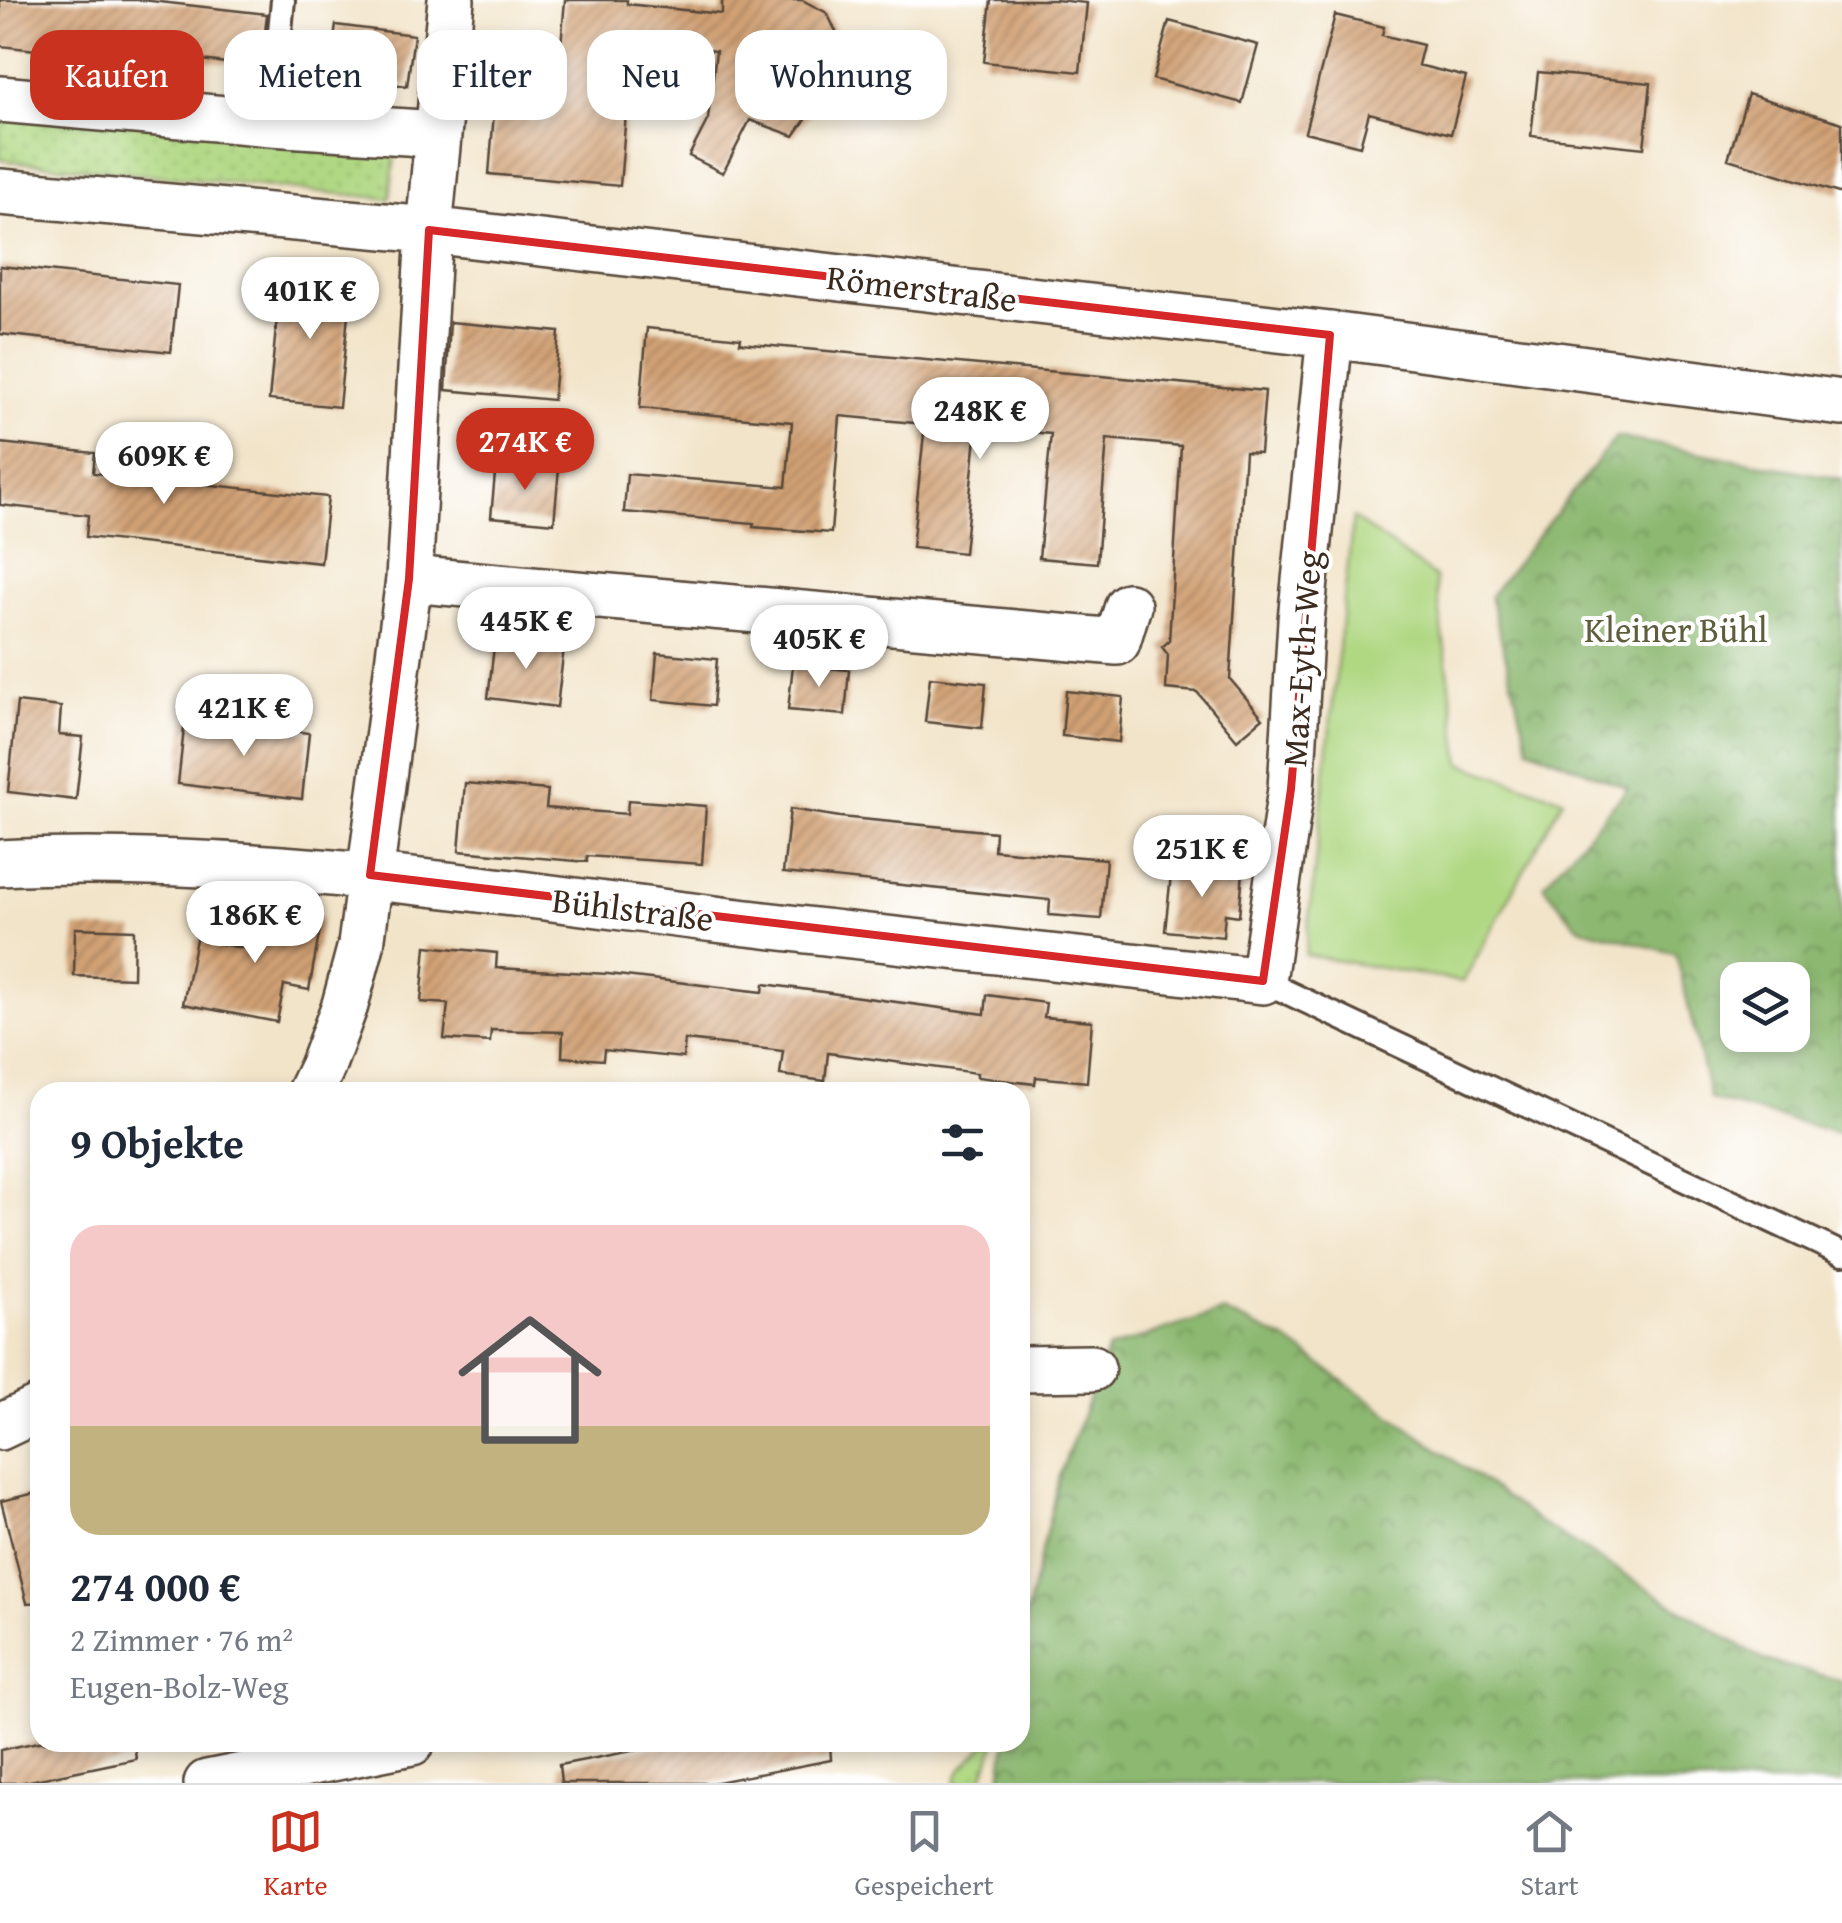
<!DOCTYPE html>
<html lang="de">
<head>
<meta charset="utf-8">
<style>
  :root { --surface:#fff; --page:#f2f2f3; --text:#1f2937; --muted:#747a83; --line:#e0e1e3; --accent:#c8321e }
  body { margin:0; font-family:"Gentium Book Plus",serif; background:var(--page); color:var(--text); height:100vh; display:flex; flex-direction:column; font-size:38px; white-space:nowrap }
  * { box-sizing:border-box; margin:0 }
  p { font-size:32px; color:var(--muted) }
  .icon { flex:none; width:55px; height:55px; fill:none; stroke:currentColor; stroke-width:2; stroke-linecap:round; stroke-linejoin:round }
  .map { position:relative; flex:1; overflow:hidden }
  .drawer { position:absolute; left:30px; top:1082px; width:1000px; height:670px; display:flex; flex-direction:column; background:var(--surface); border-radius:30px; box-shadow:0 5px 15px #0003 }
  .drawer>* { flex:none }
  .banner { position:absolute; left:30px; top:30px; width:1000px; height:90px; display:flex; gap:20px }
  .controls { position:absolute; left:1720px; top:962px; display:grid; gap:20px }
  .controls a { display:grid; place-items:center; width:90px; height:90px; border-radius:20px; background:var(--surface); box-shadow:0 5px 15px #0003; font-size:50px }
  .price { position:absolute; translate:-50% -85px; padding:0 22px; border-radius:35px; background:#fff; color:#222; font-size:32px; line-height:65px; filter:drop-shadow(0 2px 5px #0008) }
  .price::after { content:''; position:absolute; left:50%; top:60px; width:30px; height:22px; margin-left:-15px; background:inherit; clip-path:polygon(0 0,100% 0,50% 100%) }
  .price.on { background:var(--accent); color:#fff }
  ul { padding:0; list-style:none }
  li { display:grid; align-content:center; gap:20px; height:530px; padding:0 40px }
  li span { display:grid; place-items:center; height:310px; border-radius:30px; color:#555 }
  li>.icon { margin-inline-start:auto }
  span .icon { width:180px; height:180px; fill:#fffc; stroke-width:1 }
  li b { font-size:42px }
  h2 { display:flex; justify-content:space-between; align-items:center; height:120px; padding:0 40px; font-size:42px }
  .pill { padding:0 35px; border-radius:30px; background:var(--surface); box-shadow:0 5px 15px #0003; font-size:35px; line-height:90px }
  .pill.on { background:var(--accent); color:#fff }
  .tabs { display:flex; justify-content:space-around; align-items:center; height:140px; border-top:2px solid var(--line); background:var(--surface); font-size:28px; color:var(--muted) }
  .tabs a { display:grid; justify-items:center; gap:5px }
  .tabs .on { color:var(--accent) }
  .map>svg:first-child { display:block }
</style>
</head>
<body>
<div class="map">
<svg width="1842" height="1783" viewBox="0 0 1842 1783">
  <defs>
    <pattern id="grass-dots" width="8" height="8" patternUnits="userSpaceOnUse" patternTransform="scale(2.5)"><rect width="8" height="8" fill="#b0d883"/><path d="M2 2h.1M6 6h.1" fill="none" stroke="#98ba71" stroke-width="1.8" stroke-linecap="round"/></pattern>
    <pattern id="forest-crowns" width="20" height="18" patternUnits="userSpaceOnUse" patternTransform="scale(2.5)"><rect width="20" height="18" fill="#8cb871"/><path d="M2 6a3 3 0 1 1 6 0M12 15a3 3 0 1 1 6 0" fill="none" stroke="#74965c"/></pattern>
    <pattern id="building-hatch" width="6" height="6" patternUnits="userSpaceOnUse" patternTransform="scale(2.5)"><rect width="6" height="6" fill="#d1a174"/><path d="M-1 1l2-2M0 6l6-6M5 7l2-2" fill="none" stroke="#ab835f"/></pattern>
  </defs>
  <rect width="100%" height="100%" fill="#fff"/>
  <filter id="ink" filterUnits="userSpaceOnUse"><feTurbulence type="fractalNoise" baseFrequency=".01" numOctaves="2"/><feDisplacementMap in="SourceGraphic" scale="20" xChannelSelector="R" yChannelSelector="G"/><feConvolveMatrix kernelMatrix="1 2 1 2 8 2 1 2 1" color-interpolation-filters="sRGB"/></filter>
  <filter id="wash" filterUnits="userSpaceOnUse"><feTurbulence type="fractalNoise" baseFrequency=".0048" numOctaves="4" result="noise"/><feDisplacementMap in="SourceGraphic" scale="40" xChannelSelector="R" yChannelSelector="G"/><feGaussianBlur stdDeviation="2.25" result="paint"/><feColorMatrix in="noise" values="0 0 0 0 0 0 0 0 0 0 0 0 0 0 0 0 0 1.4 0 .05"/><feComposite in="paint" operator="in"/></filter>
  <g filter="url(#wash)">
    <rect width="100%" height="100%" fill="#f2e4c9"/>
    <path fill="url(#grass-dots)" stroke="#768150" stroke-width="2.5" d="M 0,104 L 396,144 L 390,199 L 0,160 Z
      M 987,1743 L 995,1743 L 981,1783 L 955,1783 L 961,1769 Z"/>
    <path fill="url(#forest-crowns)" stroke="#647148" stroke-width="2.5" fill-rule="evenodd" d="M 1616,437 L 1842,479 L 1842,1134 L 1710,1099 L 1676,954 L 1578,927 L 1543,885 L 1628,788 L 1529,748 L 1490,596 ZM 1738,980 L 1792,980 L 1792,1035 L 1738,1035 Z
      M 1222,1311 L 1288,1341 L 1542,1524 L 1764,1660 L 1842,1681 L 1842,1783 L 1000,1783 L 1006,1743 L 1020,1742 L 1020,1641 L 1060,1474 L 1108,1349 Z"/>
    <path fill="#b0d883" stroke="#768150" stroke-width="2.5" d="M 1353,518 L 1435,577 L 1461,763 L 1563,799 L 1463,982 L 1305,955 Z"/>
    <g id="blocks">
      <path fill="url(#building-hatch)" d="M 0,0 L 142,0 L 267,14 L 261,67 L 55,43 L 54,52 L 0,46 Z
        M 565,0 L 627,0 L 627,4 L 722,14 L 722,0 L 802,0 L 827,13 L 844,48 L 829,56 L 837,93 L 822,96 L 794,136 L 750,120 L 723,173 L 689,156 L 708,119 L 716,51 L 632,41 L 620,186 L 489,174 L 499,51 L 560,57 Z
        M 991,0 L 1056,0 L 1087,3 L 1080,72 L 984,62 Z
        M 1335,15 L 1384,27 L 1382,35 L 1423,45 L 1418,65 L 1466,77 L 1451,134 L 1369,113 L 1360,146 L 1305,132 Z
        M 1169,21 L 1258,45 L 1242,103 L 1153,79 Z
        M 336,25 L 414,35 L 407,86 L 329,75 Z
        M 1538,72 L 1651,83 L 1644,148 L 1531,136 Z
        M 1748,94 L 1842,123 L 1842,194 L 1728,159 Z
        M 0,266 L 178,285 L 171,352 L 0,334 Z
        M 281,277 L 351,284 L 339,407 L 269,400 Z
        M 450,322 L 559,332 L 553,400 L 446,390 Z
        M 647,328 L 741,338 L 740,343 L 1265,391 L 1260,453 L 1245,452 L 1230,679 L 1263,718 L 1237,740 L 1197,692 L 1166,689 L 1168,655 L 1162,647 L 1169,641 L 1181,446 L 1107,439 L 1097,563 L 1039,558 L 1051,434 L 977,427 L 964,553 L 912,548 L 925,424 L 840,416 L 831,533 L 753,527 L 754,523 L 624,512 L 627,474 L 786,487 L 792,422 L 640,408 Z
        M 0,443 L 95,453 L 93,473 L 328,497 L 321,563 L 86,537 L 88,515 L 0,505 Z
        M 496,463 L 559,468 L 554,523 L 491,517 Z
        M 495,638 L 564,647 L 557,707 L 488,698 Z
        M 657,653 L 717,659 L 713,706 L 653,700 Z
        M 793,665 L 849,670 L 845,715 L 788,710 Z
        M 930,677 L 986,683 L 982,728 L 925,722 Z
        M 1066,691 L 1123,697 L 1119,742 L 1062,736 Z
        M 17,702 L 61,707 L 59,735 L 83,737 L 76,800 L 8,792 Z
        M 185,719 L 309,733 L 302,799 L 178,784 Z
        M 465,783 L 548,790 L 546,808 L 627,814 L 628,800 L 706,806 L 702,864 L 587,856 L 587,862 L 459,851 Z
        M 790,809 L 840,817 L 995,832 L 994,850 L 1106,859 L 1101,919 L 1049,915 L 1050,900 L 783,873 Z
        M 1172,865 L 1243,872 L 1239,916 L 1225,914 L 1223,937 L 1165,931 Z
        M 256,906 L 322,918 L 309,990 L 284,985 L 277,1022 L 183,1004 L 196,939 L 248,949 Z
        M 75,928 L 134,930 L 133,978 L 74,976 Z
        M 426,946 L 497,953 L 496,968 L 608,974 L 763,992 L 764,984 L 985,1014 L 987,995 L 1046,1003 L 1044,1017 L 1092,1021 L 1087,1082 L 1036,1077 L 1035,1084 L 977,1077 L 977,1073 L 828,1053 L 825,1081 L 780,1075 L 783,1051 L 722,1044 L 685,1040 L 683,1058 L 604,1050 L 603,1060 L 562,1057 L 563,1032 L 491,1030 L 490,1042 L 444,1039 L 448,1004 L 421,1002 Z
        M 40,1492 L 40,1602 L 27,1603 L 1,1501 Z
        M 38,1742 L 134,1742 L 136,1759 L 20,1783 L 0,1783 L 0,1750 Z
        M 679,1742 L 830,1742 L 831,1760 L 712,1783 L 561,1783 L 559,1765 Z"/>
    </g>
  </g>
  <g filter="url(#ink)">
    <use href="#blocks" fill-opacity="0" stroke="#564638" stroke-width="2.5"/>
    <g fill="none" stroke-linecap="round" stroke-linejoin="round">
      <defs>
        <path id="service" d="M 271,123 L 283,0
          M 1263,981 L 1842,1254"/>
        <path id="minor" d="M 0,99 L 271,123 L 437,134
          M 0,192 L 429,230 L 1330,335 L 1842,403
          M 409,579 L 1117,642 L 1128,606
          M 0,863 C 240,852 478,889 715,919 C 898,942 1081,959 1263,981 L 1291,789 L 1301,620 L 1330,335
          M 310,1092 L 322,1067 L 345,1005 L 361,945 L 409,579 L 429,230 L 451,0
          M 1020,1369 L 1092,1368
          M 0,1427 L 40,1408
          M 207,1783 L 412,1742"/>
      </defs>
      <use href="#service" stroke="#564638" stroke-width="28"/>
      <use href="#minor" stroke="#564638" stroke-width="50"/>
      <use href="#service" stroke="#fff" stroke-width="22"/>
      <use href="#minor" stroke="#fff" stroke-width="45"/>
    </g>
  </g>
  <path fill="none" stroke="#d62828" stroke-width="8" stroke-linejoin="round" d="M 429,230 L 1330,335 L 1291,789 L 1263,981 L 370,875 L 409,579 Z"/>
  <g text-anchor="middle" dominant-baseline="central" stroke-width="8" stroke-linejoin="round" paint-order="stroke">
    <g font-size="35" fill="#3b2a1e" stroke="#fff">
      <text transform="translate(922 288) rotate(7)">Römerstraße</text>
      <text transform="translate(1301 659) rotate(-86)">Max-Eyth-Weg</text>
      <text transform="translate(633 909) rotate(7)">Bühlstraße</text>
    </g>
    <g font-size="35" fill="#5e5e3c" stroke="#fff">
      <text x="1676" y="629">Kleiner Bühl</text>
    </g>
  </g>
</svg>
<div class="controls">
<a><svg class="icon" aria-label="layers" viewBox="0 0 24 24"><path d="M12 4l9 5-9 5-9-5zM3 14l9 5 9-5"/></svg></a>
</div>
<b class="price" style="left:310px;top:342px">401K €</b>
<b class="price" style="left:980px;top:462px">248K €</b>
<b class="price on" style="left:525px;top:493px">274K €</b>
<b class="price" style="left:164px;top:507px">609K €</b>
<b class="price" style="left:526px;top:672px">445K €</b>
<b class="price" style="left:819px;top:690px">405K €</b>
<b class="price" style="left:244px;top:759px">421K €</b>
<b class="price" style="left:1202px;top:900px">251K €</b>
<b class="price" style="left:255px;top:966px">186K €</b>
<div class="banner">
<a class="pill on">Kaufen</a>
<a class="pill">Mieten</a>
<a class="pill">Filter</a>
<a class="pill">Neu</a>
<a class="pill">Wohnung</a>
</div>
<section class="drawer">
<h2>9 Objekte<svg class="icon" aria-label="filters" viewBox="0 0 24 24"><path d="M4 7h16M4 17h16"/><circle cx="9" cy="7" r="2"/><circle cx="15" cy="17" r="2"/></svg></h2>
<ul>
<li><span style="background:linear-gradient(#f6c9c9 65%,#c2b280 0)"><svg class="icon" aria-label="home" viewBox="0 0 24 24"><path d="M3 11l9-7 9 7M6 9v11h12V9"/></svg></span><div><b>274 000 €</b><p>2 Zimmer · 76 m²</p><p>Eugen-Bolz-Weg</p></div></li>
</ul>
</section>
</div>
<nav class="tabs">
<a class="on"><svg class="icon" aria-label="map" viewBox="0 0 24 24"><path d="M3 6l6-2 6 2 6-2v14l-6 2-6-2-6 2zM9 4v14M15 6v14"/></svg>Karte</a>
<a><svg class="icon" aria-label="saved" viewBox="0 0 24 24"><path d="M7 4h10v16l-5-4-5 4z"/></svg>Gespeichert</a>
<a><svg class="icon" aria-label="home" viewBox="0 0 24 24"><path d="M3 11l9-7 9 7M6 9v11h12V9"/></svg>Start</a>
</nav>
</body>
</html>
